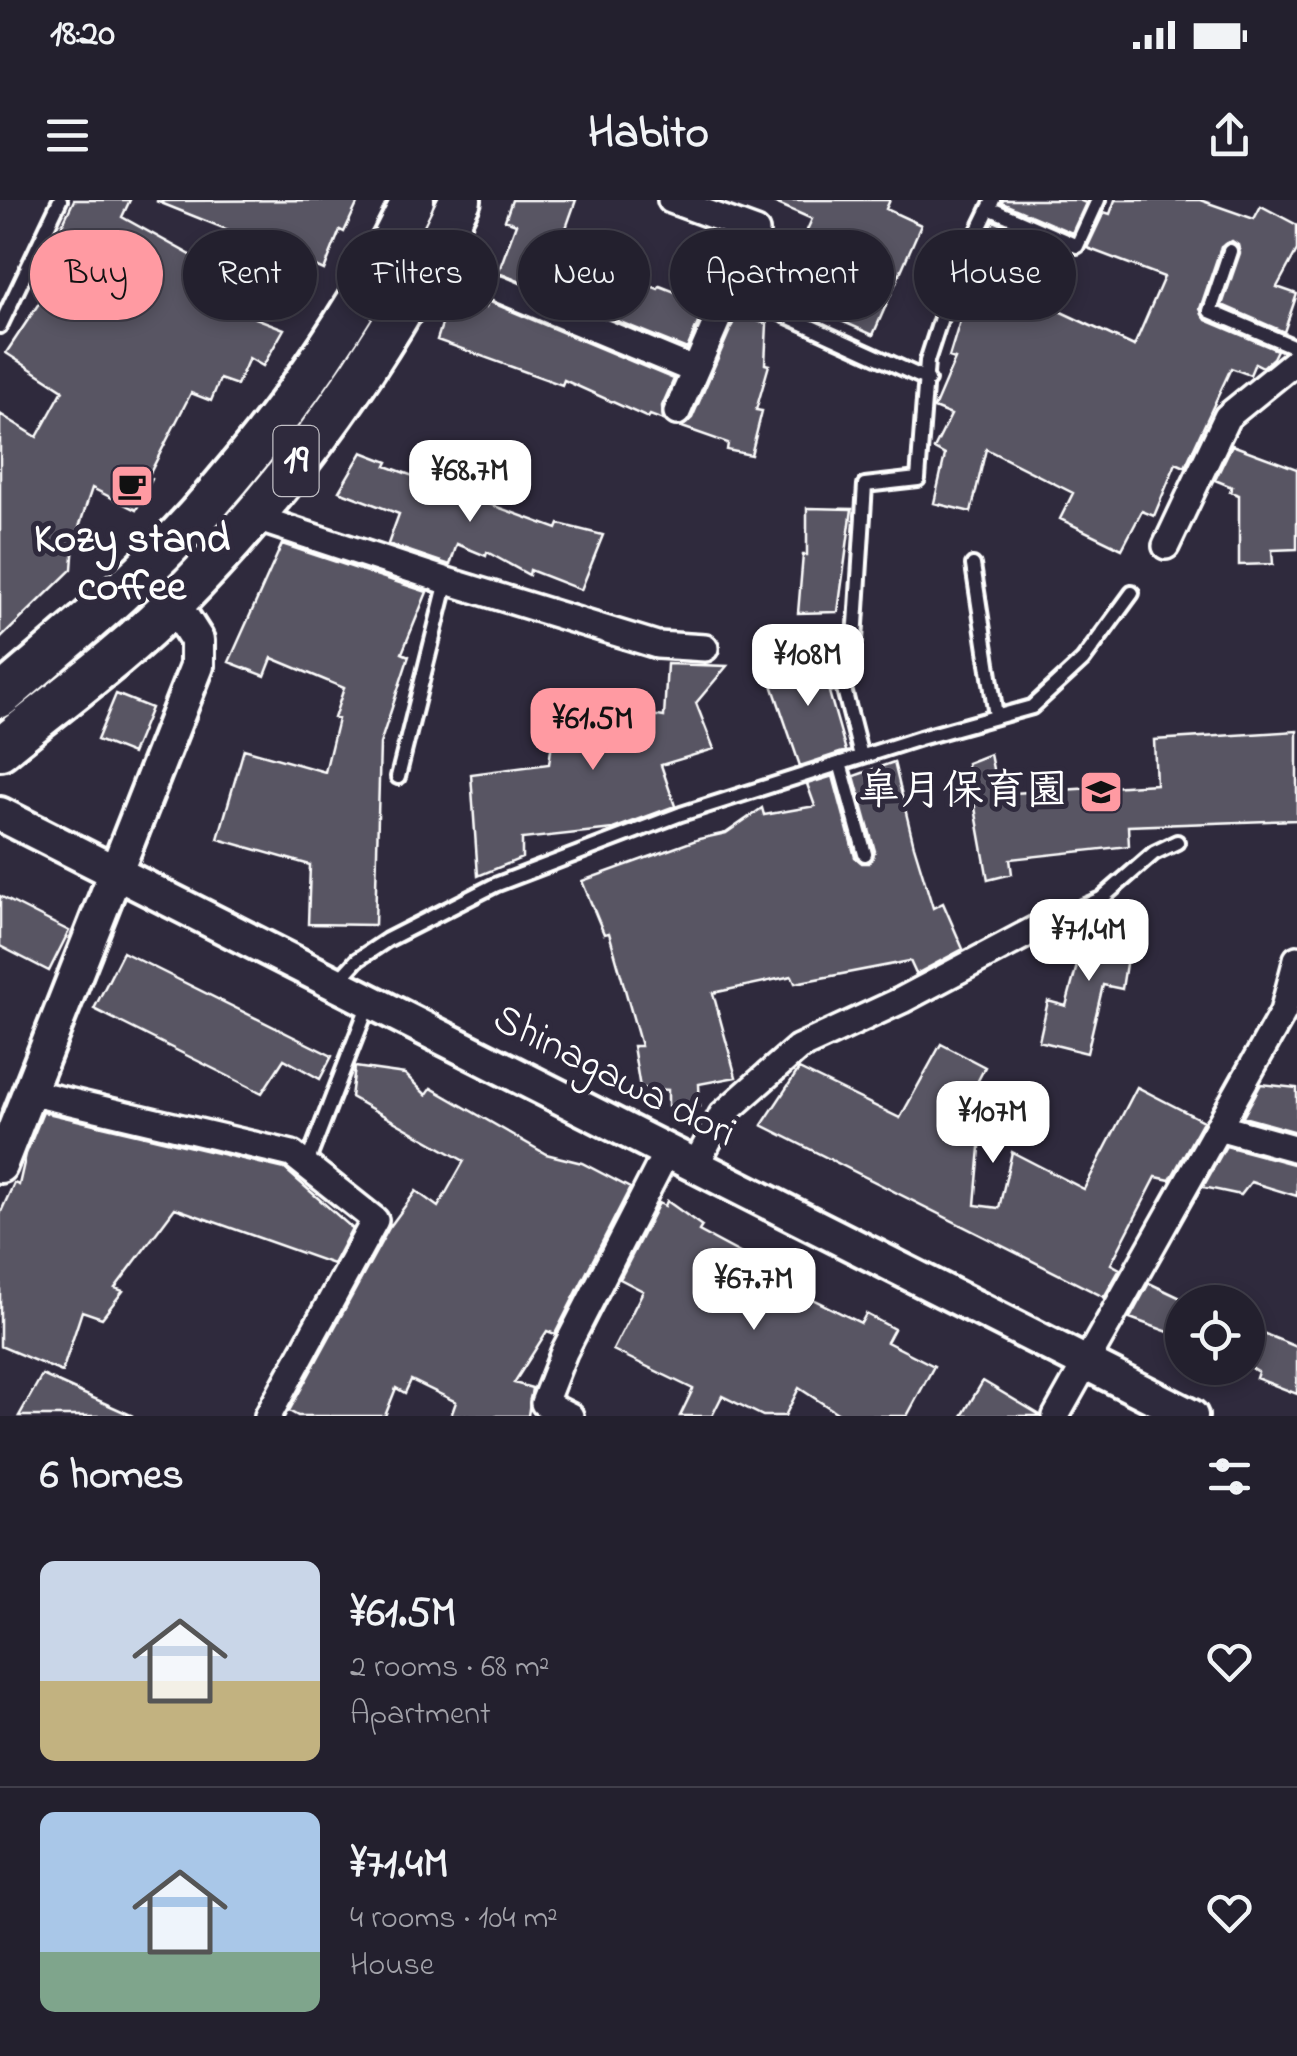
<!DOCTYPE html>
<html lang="en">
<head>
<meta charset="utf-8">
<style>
  :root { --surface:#23202e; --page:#2f2d3a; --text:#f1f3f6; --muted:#a3a3aa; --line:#403e4a; --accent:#ff9aa2 }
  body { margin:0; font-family:"Indie Flower","Klee One",sans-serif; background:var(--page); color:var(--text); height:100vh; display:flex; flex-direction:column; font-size:38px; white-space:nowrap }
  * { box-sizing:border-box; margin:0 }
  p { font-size:32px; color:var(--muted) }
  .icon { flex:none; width:55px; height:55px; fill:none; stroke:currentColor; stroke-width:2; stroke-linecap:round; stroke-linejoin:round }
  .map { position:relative; height:1216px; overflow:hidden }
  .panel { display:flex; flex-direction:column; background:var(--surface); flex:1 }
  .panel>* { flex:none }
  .banner { position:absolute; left:30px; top:30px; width:1238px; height:90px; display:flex; gap:20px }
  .fabs { position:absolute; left:1165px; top:1085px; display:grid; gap:20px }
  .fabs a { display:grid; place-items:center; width:100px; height:100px; border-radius:50%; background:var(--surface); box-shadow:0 5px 15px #0003,0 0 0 2px var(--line); font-size:50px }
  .price { position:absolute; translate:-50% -85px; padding:0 22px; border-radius:20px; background:#fff; color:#222; font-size:32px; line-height:65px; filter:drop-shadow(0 2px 5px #0008) }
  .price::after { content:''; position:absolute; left:50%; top:60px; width:30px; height:22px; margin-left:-15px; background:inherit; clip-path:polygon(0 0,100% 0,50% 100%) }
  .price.active { background:var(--accent); color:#111 }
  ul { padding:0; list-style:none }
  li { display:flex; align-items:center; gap:30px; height:250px; padding:0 40px }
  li+li { border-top:2px solid var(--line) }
  li span { display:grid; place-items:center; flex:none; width:280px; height:200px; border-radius:15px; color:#555 }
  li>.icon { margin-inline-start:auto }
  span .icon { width:120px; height:120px; fill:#fffc; stroke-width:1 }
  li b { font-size:42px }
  h2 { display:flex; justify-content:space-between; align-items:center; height:120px; padding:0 40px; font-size:42px }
  .chip { padding:0 35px; border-radius:45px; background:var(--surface); box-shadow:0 5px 15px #0003,0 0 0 2px var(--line); font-size:35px; line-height:90px }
  .chip.active { background:var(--accent); color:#111 }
  .status { display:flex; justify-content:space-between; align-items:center; height:70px; padding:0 50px; background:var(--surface); direction:ltr }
  .status svg { height:28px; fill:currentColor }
  header { display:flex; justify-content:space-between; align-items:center; height:130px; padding:0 40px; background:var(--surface); font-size:45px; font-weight:700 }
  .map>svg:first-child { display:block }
</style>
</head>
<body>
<div class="status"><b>18:20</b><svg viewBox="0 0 49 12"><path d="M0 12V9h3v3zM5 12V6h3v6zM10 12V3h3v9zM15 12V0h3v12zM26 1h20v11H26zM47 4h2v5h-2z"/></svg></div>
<header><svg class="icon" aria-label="menu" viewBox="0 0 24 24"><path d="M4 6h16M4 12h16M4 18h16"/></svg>Habito<svg class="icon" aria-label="share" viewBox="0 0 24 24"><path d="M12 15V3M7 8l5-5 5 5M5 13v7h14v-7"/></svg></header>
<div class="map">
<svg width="1297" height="1216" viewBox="0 0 1297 1216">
  <rect width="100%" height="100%" fill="#2f2a3d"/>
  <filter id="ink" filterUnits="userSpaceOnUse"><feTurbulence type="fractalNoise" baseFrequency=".01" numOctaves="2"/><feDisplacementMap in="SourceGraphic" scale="20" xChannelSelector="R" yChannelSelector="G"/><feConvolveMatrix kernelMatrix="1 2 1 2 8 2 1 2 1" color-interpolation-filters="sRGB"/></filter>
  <g filter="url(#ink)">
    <path fill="#595564" stroke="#fff" stroke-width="2.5" d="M 74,0 L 130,0 L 122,17 L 225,74 L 212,101 L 284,129 L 263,166 L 249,158 L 237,185 L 220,179 L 211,201 L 191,193 L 148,277 L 152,279 L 136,310 L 92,288 L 74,342 L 72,369 L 0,439 L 0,214 L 37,237 L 63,190 L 6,153 L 57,76 L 41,69 Z
      M 359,0 L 344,32 L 340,30 L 324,70 L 244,34 L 243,36 L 156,1 Z
      M 512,0 L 576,0 L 559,48 L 658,89 L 660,86 L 706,104 L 687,149 L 498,73 L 516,24 L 505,20 Z
      M 769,0 L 890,0 L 886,9 L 921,25 L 873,135 L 779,93 L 812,19 Z
      M 1003,0 L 1079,0 L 1086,3 L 1072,33 L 1002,3 Z
      M 1115,0 L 1200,0 L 1254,19 L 1261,6 L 1297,25 L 1297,50 L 1277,87 L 1297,94 L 1284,132 L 1222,105 L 1240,53 L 1238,45 L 1232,41 L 1221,47 L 1200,109 L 1206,120 L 1277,150 L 1273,158 L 1263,167 L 1255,163 L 1250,175 L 1231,168 L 1185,267 L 1176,263 L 1154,316 L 1142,311 L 1122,349 L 1060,319 L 1073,293 L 986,249 L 971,312 L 934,303 L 945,255 L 934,249 L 951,215 L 934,208 L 955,159 L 949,157 L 967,98 L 964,97 L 977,57 L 994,21 L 1063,51 L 1042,103 L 1134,146 L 1164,77 L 1087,48 L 1104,12 L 1110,14 Z
      M 451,96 L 486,107 L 488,101 L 674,179 L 662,206 L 663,220 L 650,215 L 648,218 L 564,180 L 562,185 L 437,140 Z
      M 737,114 L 767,124 L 765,164 L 769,165 L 756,210 L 762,211 L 751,255 L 727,250 L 728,243 L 682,227 L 692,218 Z
      M 1232,245 L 1297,269 L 1297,349 L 1272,350 L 1273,364 L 1239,365 L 1239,295 L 1230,292 L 1232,287 L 1215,280 Z
      M 362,252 L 388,262 L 386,266 L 557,329 L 559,324 L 603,335 L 581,390 L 530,370 L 529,375 L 487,352 L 486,356 L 457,344 L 450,365 L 388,344 L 399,314 L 339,291 Z
      M 807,308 L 852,309 L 838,412 L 798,413 L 803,355 L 807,355 Z
      M 282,344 L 427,392 L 402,453 L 409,456 L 380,544 L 375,725 L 308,724 L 310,665 L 218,639 L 244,549 L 325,572 L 338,519 L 334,518 L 344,488 L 272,458 L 265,476 L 229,462 Z
      M 816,454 L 833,488 L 834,491 L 829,492 L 846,551 L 800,566 L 767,470 Z
      M 667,464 L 727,466 L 696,503 L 714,549 L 661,565 L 675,606 L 613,629 L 522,639 L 522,658 L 478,676 L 471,574 L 549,564 L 556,513 L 619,521 L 620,510 L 664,517 Z
      M 116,494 L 151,508 L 132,554 L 97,540 Z
      M 1297,531 L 1297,620 L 1128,626 L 1129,646 L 1010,659 L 1012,674 L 988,680 L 967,563 L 990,554 L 998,594 L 1156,584 L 1154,540 Z
      M 894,562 L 914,646 L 933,708 L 943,703 L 963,749 L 916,774 L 910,761 L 795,783 L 792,776 L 713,793 L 736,877 L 699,884 L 700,906 L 668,906 L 668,890 L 640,888 L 633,846 L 641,846 L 609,733 L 604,734 L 582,681 L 699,639 L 726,633 L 762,608 L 764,615 L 815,606 L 807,584 L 833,576 L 855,657 L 862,663 L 869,663 L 875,651 L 854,576 Z
      M 0,696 L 69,731 L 49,771 L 0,746 Z
      M 1090,717 L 1134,724 L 1132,752 L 1128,751 L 1122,789 L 1103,785 L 1087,853 L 1039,841 L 1048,801 L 1066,806 Z
      M 123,752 L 332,856 L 320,879 L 284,859 L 262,893 L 94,809 Z
      M 941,844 L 985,867 L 956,923 L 981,936 L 975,1005 L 999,1008 L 1012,952 L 1084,989 L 1137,887 L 1203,921 L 1170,980 L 1156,977 L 1111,1064 L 1120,1069 L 1104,1097 L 762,925 L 799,869 L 900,918 Z
      M 355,867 L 405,874 L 426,895 L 431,888 L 546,954 L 582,963 L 630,988 L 555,1134 L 547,1131 L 514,1183 L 532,1188 L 528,1216 L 451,1216 L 456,1202 L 411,1180 L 405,1193 L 396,1188 L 385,1216 L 298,1216 L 289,1211 L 389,1028 L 416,991 L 438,1007 L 464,961 L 351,897 Z
      M 1261,884 L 1297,888 L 1297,932 L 1243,917 Z
      M 43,912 L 285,969 L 352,1028 L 333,1064 L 175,1008 L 115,1088 L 123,1091 L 102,1118 L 82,1111 L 62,1172 L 0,1146 L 0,1014 L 14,983 L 19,985 L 26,954 Z
      M 1226,946 L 1297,965 L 1297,996 L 1251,982 L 1241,995 L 1203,987 Z
      M 667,1001 L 702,1026 L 699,1031 L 775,1072 L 772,1079 L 861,1123 L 866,1114 L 894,1129 L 887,1142 L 934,1166 L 907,1216 L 842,1216 L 799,1188 L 785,1216 L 763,1216 L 722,1196 L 712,1216 L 680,1216 L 693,1189 L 613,1150 L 643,1091 L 620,1079 L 659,1003 L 665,1006 Z
      M 1149,1083 L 1189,1102 L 1182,1102 L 1182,1137 L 1130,1118 Z
      M 1248,1127 L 1297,1147 L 1297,1194 L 1256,1178 L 1258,1172 L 1248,1166 Z
      M 42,1175 L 133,1216 L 19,1216 Z
      M 983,1181 L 1040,1215 L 1040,1216 L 962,1216 Z"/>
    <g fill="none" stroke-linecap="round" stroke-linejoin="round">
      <defs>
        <path id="service" d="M 989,8 L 1077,46 L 1098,0
          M 1230,51 L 1210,111 L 1297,148
          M 732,91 L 928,180
          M 0,126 L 60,0
          M 973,365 L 996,516
          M 861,556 L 834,450 L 855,440 L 865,285 L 918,279 L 927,161 L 951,87 L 993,0
          M 840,563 L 865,654
          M 398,577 L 447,381
          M 1055,719 L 1101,699 L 1154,653 L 1177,642
          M 337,782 L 357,760 L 387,740 L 495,685 L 681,614 L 920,538 L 1032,507 L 1083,460 L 1132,393
          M 306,966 L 370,801"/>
        <path id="minor" d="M 671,0 L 756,31 L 677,212
          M 499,89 L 694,170
          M 253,317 L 447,381 L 657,445 L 705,448
          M 1166,346 L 1227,217 L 1297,160
          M 29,892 L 292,954 L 375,1020 L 268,1216
          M 1218,927 L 1297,949
          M 695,966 L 722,915 L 798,848 L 902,800 L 1055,719
          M 570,1216 L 544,1203 L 564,1152 L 667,951
          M 1056,1216 L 1283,812 L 1297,759"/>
        <path id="tertiary" d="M 0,614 L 1191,1216
          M 0,966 L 197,466 L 197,440 L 174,404"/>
        <path id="primary" d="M 0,497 C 67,439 138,382 198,315 C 282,221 358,114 413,0
          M 0,549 C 57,502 123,455 175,402 C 289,286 390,148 460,0"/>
      </defs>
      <use href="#service" stroke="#fff" stroke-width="20"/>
      <use href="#minor" stroke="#fff" stroke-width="32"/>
      <use href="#tertiary" stroke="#fff" stroke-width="40"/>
      <use href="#primary" stroke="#fff" stroke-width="48"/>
      <use href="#service" stroke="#2f2a3d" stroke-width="12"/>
      <use href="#minor" stroke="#2f2a3d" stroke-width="25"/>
      <use href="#tertiary" stroke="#2f2a3d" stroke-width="32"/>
      <use href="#primary" stroke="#2f2a3d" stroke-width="40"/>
    </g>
  </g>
  <defs>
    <symbol id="cafe-square" viewBox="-11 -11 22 22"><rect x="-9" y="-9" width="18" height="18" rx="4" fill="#ff9aa2" stroke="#2f2a3d"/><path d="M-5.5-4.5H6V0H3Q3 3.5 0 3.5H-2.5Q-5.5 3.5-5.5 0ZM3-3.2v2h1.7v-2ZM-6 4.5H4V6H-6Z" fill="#111"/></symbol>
    <symbol id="school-square" viewBox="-11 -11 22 22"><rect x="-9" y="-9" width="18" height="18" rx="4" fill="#ff9aa2" stroke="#2f2a3d"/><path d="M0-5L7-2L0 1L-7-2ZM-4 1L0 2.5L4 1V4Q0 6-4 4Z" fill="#111"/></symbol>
  </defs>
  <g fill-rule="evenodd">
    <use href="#cafe-square" x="107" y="261" width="50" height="50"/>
    <use href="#school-square" x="1076" y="567" width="50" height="50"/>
  </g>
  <g text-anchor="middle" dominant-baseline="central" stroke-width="10" stroke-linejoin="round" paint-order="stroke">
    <rect fill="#2f2a3d" stroke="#c1bfc5" stroke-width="2.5" x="273.5" y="226" width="45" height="70" rx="8"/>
    <g font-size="40" font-weight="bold" fill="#fff">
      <text x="296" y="261">19</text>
    </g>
    <g font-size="42" font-weight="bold" fill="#fff" stroke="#2f2a3d">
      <text x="132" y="340">Kozy stand<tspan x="132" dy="48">coffee</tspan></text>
      <text x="1068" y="592" text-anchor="end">皐月保育園</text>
    </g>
    <g font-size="42" fill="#fff" stroke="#2f2a3d">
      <text transform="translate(614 877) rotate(27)">Shinagawa dori</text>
    </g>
  </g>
</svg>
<div class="fabs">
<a><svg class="icon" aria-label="locate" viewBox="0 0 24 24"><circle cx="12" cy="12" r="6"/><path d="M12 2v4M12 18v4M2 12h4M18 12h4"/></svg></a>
</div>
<b class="price" style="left:470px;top:325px">¥68.7M</b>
<b class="price" style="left:808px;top:509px">¥108M</b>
<b class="price active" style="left:593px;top:573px">¥61.5M</b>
<b class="price" style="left:1089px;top:784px">¥71.4M</b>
<b class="price" style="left:993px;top:966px">¥107M</b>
<b class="price" style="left:754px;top:1133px">¥67.7M</b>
<div class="banner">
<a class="chip active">Buy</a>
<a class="chip">Rent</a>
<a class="chip">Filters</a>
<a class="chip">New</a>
<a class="chip">Apartment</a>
<a class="chip">House</a>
</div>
</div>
<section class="panel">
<h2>6 homes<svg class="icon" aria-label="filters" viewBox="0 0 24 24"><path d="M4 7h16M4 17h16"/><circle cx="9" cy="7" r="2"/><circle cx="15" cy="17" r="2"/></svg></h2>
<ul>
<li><span style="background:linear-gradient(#c9d6e8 60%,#c2b280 0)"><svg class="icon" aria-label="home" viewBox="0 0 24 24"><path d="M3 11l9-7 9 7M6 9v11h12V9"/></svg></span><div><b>¥61.5M</b><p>2 rooms · 68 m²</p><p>Apartment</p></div><svg class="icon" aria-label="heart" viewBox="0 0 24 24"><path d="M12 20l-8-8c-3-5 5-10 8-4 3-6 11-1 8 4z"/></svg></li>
<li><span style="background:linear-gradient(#a9c7e8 70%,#7fa58c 0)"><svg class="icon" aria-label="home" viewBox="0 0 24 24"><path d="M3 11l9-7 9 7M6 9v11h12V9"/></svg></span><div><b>¥71.4M</b><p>4 rooms · 104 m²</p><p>House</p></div><svg class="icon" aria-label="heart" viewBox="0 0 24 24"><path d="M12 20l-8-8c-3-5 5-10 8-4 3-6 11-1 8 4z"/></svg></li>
</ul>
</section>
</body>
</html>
